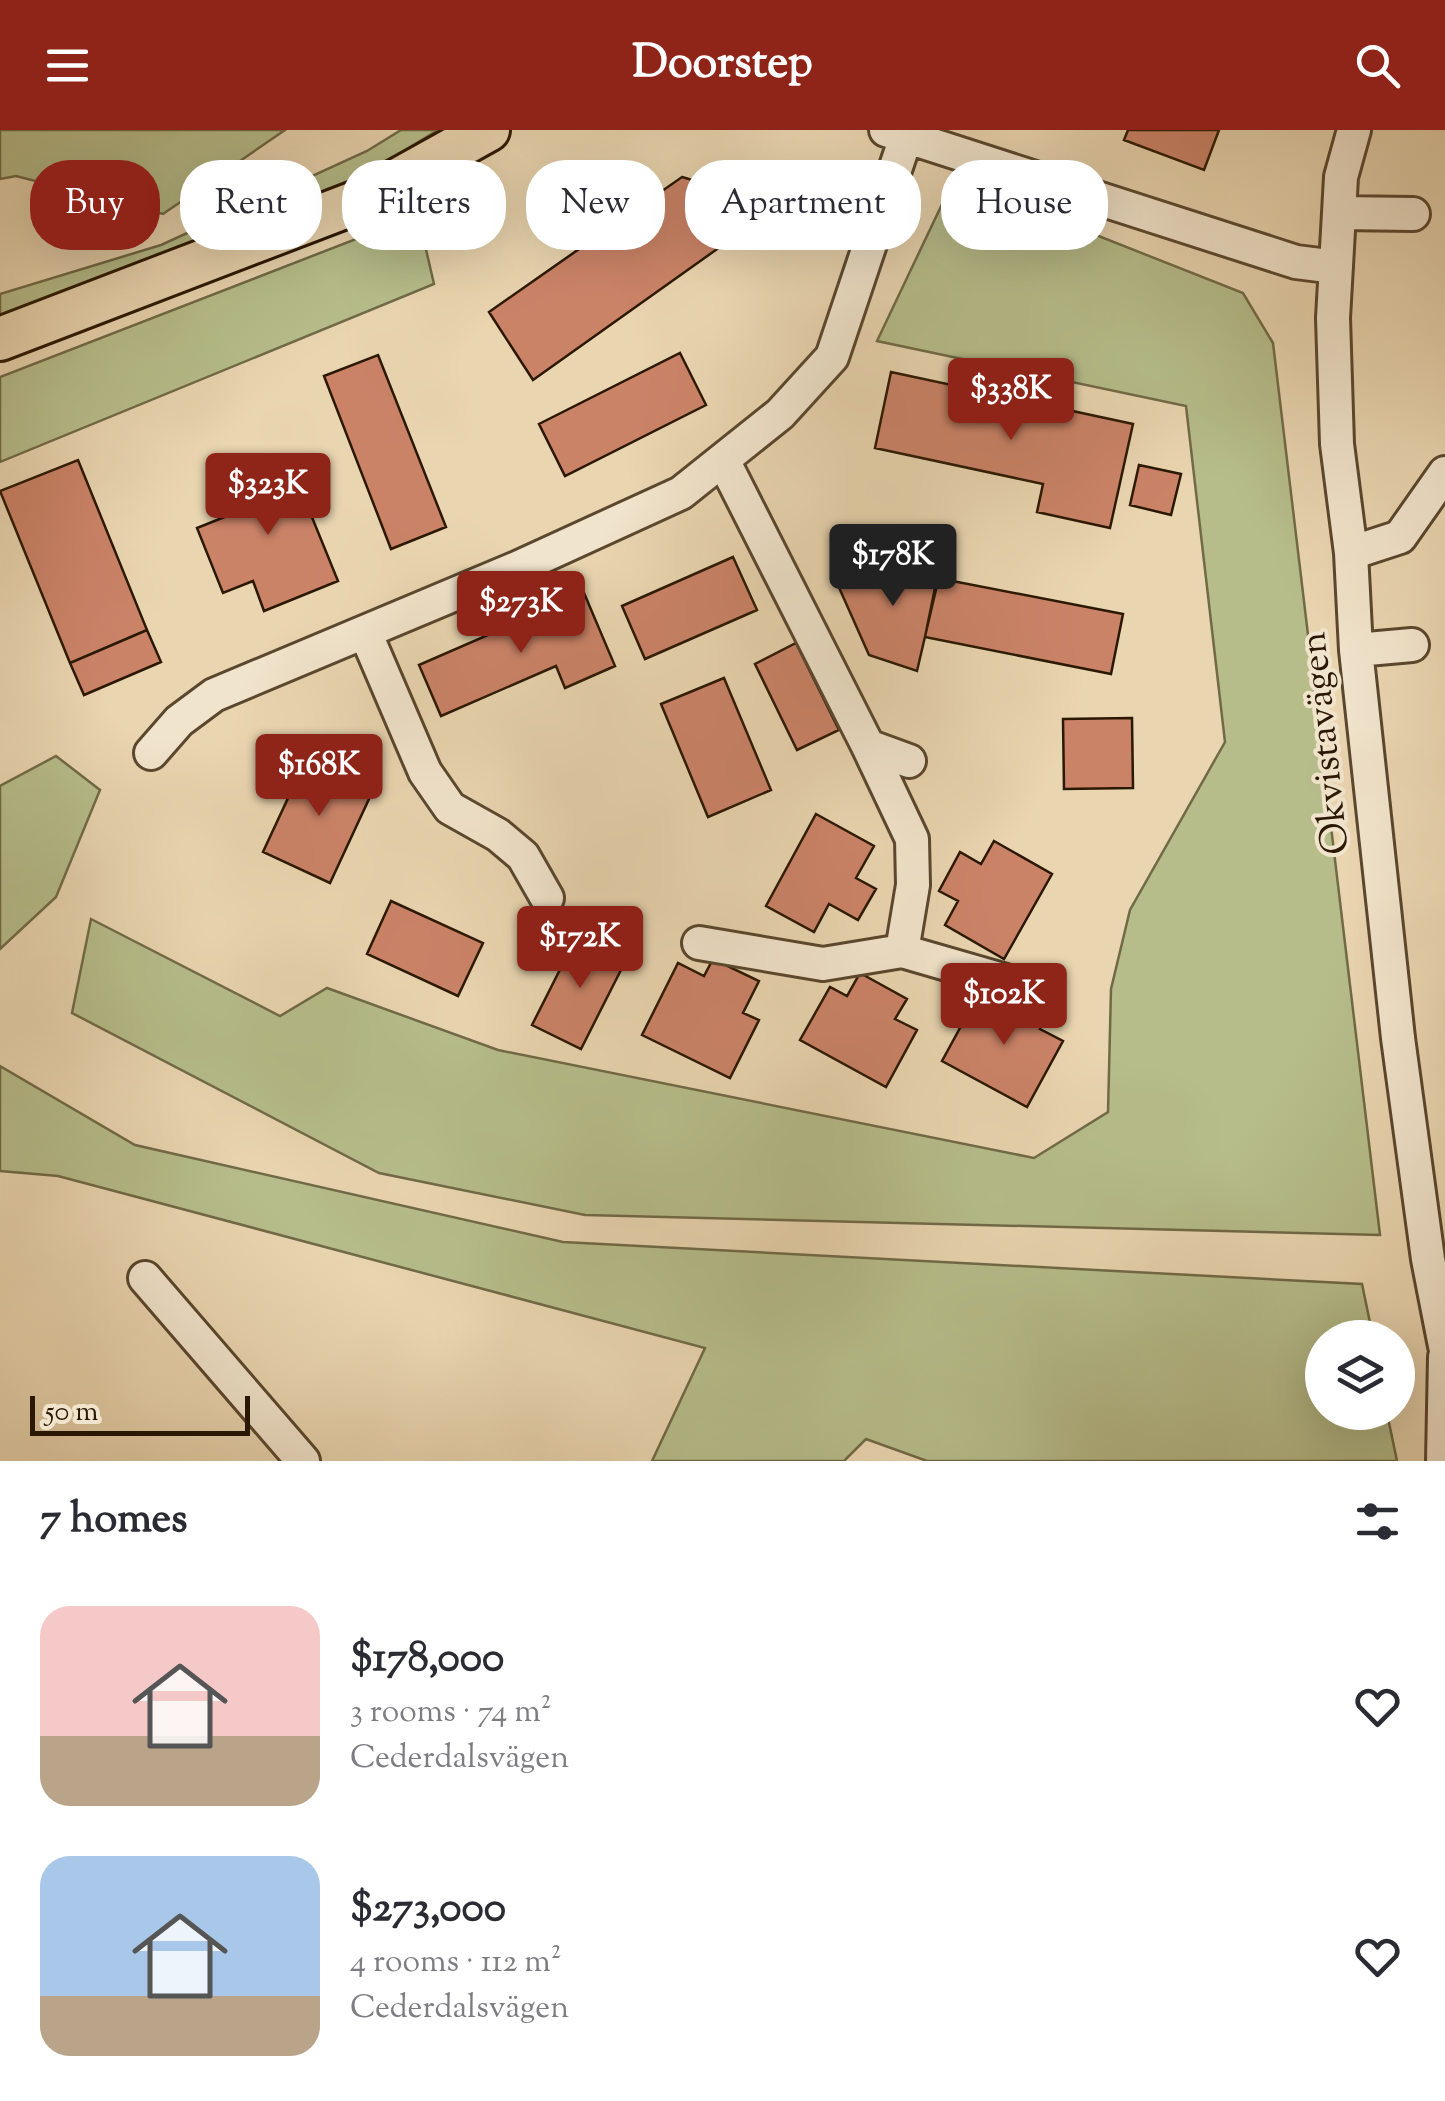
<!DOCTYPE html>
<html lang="en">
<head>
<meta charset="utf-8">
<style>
  :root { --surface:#fff; --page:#f2f2f3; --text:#2b2b33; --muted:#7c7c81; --accent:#8f2418 }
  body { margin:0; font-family:"Sorts Mill Goudy",serif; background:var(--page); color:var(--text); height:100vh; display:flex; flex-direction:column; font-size:38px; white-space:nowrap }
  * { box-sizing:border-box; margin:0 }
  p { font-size:32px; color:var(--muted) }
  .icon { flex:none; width:55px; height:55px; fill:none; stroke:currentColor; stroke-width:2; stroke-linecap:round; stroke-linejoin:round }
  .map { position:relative; height:1331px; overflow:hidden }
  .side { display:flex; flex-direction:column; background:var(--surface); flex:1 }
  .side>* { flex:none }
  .guide { position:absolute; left:30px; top:30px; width:1385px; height:90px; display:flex; gap:20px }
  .buttons { position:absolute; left:1305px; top:1190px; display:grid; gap:20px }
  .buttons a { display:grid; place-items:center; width:110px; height:110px; border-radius:50%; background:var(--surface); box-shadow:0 10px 40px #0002; font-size:50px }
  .scale { position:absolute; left:30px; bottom:25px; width:220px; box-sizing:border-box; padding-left:10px; border:5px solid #2b1802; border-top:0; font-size:28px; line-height:35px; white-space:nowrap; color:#2b1802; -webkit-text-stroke:8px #f1e4cc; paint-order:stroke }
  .price { position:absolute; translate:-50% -85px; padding:0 22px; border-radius:10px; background:var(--accent); color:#fff; font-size:32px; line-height:65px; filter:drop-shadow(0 2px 5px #0008) }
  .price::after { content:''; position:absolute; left:50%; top:60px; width:30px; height:22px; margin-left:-15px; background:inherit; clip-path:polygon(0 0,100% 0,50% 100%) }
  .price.on { background:#222; color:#fff }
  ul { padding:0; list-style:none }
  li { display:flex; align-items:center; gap:30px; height:250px; padding:0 40px }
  li span { display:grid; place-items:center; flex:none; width:280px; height:200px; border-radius:30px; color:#555 }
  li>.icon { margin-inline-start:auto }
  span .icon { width:120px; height:120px; fill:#fffc; stroke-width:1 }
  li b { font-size:42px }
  h2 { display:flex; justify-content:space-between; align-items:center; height:120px; padding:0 40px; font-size:42px }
  .tag { padding:0 35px; border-radius:40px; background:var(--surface); box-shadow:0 10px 40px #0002; font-size:35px; line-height:90px }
  .tag.on { background:var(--accent); color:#fff }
  header { display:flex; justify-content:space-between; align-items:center; height:130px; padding:0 40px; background:var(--accent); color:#fff; font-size:45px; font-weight:800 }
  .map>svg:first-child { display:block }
</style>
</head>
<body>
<header><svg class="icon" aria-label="menu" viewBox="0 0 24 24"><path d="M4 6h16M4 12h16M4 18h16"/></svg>Doorstep<svg class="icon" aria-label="search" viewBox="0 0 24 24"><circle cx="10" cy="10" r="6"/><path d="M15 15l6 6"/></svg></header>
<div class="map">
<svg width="1445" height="1331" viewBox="0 0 1445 1331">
  <rect width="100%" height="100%" fill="#e9d5b0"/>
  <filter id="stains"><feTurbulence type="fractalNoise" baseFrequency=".002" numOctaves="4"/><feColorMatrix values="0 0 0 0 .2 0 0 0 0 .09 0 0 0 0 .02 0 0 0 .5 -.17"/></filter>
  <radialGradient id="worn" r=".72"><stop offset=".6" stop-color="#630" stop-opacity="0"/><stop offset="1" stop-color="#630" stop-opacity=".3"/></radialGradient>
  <path fill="#b6bd8b" stroke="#706a46" stroke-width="2.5" d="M 0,0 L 285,0 L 163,84 L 16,46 L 0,49 Z
    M 401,0 L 438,0 L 345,57 L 0,192 L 0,164 L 161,115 L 367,21 Z
    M 954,49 L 1243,163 L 1273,213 L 1380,1105 L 585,1085 L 379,1043 L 72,883 L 91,789 L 280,886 L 327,858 L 498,920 L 1034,1028 L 1108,982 L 1111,859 L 1130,780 L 1225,612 L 1186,276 L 877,211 Z
    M 418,85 L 434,154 L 0,332 L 0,247 Z
    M 56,626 L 100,660 L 56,767 L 0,819 L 0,656 Z
    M 0,936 L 135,1015 L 563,1112 L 1362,1154 L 1373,1207 L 1322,1208 L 1322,1282 L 1387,1283 L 1397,1331 L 927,1331 L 866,1309 L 844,1331 L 652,1331 L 705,1218 L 58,1046 L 0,1041 Z"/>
  <path fill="#cb8368" stroke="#2b1802" stroke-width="2.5" d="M 1128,0 L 1219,0 L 1204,40 L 1124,10 Z
    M 682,47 L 820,87 L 816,118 L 734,107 L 533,250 L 489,182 Z
    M 680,223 L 706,275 L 565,346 L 539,294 Z
    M 378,225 L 446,397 L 391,419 L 324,246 Z
    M 891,242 L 1133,294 L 1110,398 L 1037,382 L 1043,354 L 875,318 Z
    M 287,326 L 338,451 L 264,481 L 253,451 L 223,463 L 197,398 L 232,384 L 220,353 Z
    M 78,330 L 147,500 L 70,533 L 0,361 Z
    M 1139,335 L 1181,344 L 1171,385 L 1130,375 Z
    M 733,427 L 757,480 L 645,529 L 622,476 Z
    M 909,427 L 941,438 L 917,541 L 869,525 L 837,453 Z
    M 937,448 L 1123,484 L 1111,544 L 925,507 Z
    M 584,463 L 615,536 L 565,558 L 556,536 L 441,586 L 419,535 Z
    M 147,500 L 161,532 L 84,565 L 70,533 Z
    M 796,513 L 839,600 L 797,620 L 755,534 Z
    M 724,548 L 771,660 L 708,687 L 661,574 Z
    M 1132,588 L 1133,658 L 1064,659 L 1063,589 Z
    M 308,625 L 375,656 L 330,753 L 263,722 Z
    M 816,684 L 874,716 L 856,748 L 876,759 L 858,790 L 829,774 L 814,802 L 766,776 Z
    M 994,711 L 1052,744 L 1004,829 L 945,795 L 958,771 L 939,761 L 960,722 L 981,734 Z
    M 391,771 L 483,813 L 458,866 L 367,824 Z
    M 579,802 L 628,826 L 581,919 L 532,895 Z
    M 713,829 L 759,851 L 743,883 L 759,890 L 730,948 L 642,905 L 678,833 L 704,846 Z
    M 860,843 L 907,869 L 895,889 L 917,900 L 886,957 L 800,910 L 830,857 L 847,866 Z
    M 978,865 L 1001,878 L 1008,865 L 1047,886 L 1040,899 L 1063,911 L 1027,977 L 942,931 Z"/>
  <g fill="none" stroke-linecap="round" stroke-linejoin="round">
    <defs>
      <path id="minor" d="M 886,0 L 1296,132 L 1336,137
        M 1354,0 L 1341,47 L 1339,83 L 1333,188 L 1337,314 L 1351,423 L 1356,520 L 1398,908 L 1428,1129 L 1445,1216
        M 1339,83 L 1413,84
        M 723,330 L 868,616 L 909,631
        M 1351,423 L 1400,407 L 1445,343
        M 365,502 L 425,642 L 450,678 L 498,705 L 523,726 L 547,768
        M 1356,520 L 1412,515
        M 151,623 L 179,591 L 214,565 L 517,438 L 681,363 L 780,284 L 832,227 L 906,7
        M 699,813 L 823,834 L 902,821 L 913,755 L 912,709 L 868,616
        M 902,821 L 1037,860
        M 145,1148 L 303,1331
        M 1443,1331 L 1445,1227"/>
      <path id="major" d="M 0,209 L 360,71 L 488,0"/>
    </defs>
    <use href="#minor" stroke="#5a472e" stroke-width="38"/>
    <use href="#major" stroke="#2b1802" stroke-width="48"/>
    <use href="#minor" stroke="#f1e4cc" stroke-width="32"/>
    <use href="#major" stroke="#e9d5b0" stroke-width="42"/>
  </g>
  <g text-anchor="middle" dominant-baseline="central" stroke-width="8" stroke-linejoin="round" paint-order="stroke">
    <g font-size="38" fill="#2b1802" stroke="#f1e4cc">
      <text transform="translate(1327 613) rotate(-96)">Okvistavägen</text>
    </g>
  </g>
  <rect width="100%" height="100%" filter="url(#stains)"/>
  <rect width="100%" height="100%" fill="url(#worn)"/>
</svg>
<div class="buttons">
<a><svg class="icon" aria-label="layers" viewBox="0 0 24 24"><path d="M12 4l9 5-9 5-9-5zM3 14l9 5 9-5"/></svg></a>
</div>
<div class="scale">50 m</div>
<b class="price" style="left:1011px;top:313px">$338K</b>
<b class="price" style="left:268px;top:408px">$323K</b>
<b class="price on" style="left:893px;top:479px">$178K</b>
<b class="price" style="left:521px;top:526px">$273K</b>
<b class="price" style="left:319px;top:689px">$168K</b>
<b class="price" style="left:580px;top:861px">$172K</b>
<b class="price" style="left:1004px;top:918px">$102K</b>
<div class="guide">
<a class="tag on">Buy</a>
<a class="tag">Rent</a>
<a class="tag">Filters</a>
<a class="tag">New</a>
<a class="tag">Apartment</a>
<a class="tag">House</a>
</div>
</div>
<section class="side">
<h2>7 homes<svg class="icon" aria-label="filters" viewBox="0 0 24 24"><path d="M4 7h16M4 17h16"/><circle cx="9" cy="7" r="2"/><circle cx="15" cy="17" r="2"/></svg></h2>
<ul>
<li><span style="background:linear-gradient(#f6c9c9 65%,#b9a48a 0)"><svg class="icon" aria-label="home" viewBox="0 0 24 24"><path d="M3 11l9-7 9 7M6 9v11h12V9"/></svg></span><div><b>$178,000</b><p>3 rooms · 74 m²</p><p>Cederdalsvägen</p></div><svg class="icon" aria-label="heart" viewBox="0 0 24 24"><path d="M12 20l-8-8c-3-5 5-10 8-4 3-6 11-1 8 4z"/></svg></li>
<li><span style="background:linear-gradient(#a9c7e8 70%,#b9a48a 0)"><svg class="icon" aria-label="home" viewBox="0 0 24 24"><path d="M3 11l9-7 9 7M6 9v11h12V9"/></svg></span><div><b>$273,000</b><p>4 rooms · 112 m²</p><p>Cederdalsvägen</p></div><svg class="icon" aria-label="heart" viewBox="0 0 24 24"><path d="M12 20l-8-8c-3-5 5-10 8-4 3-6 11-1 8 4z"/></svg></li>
</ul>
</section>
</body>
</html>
